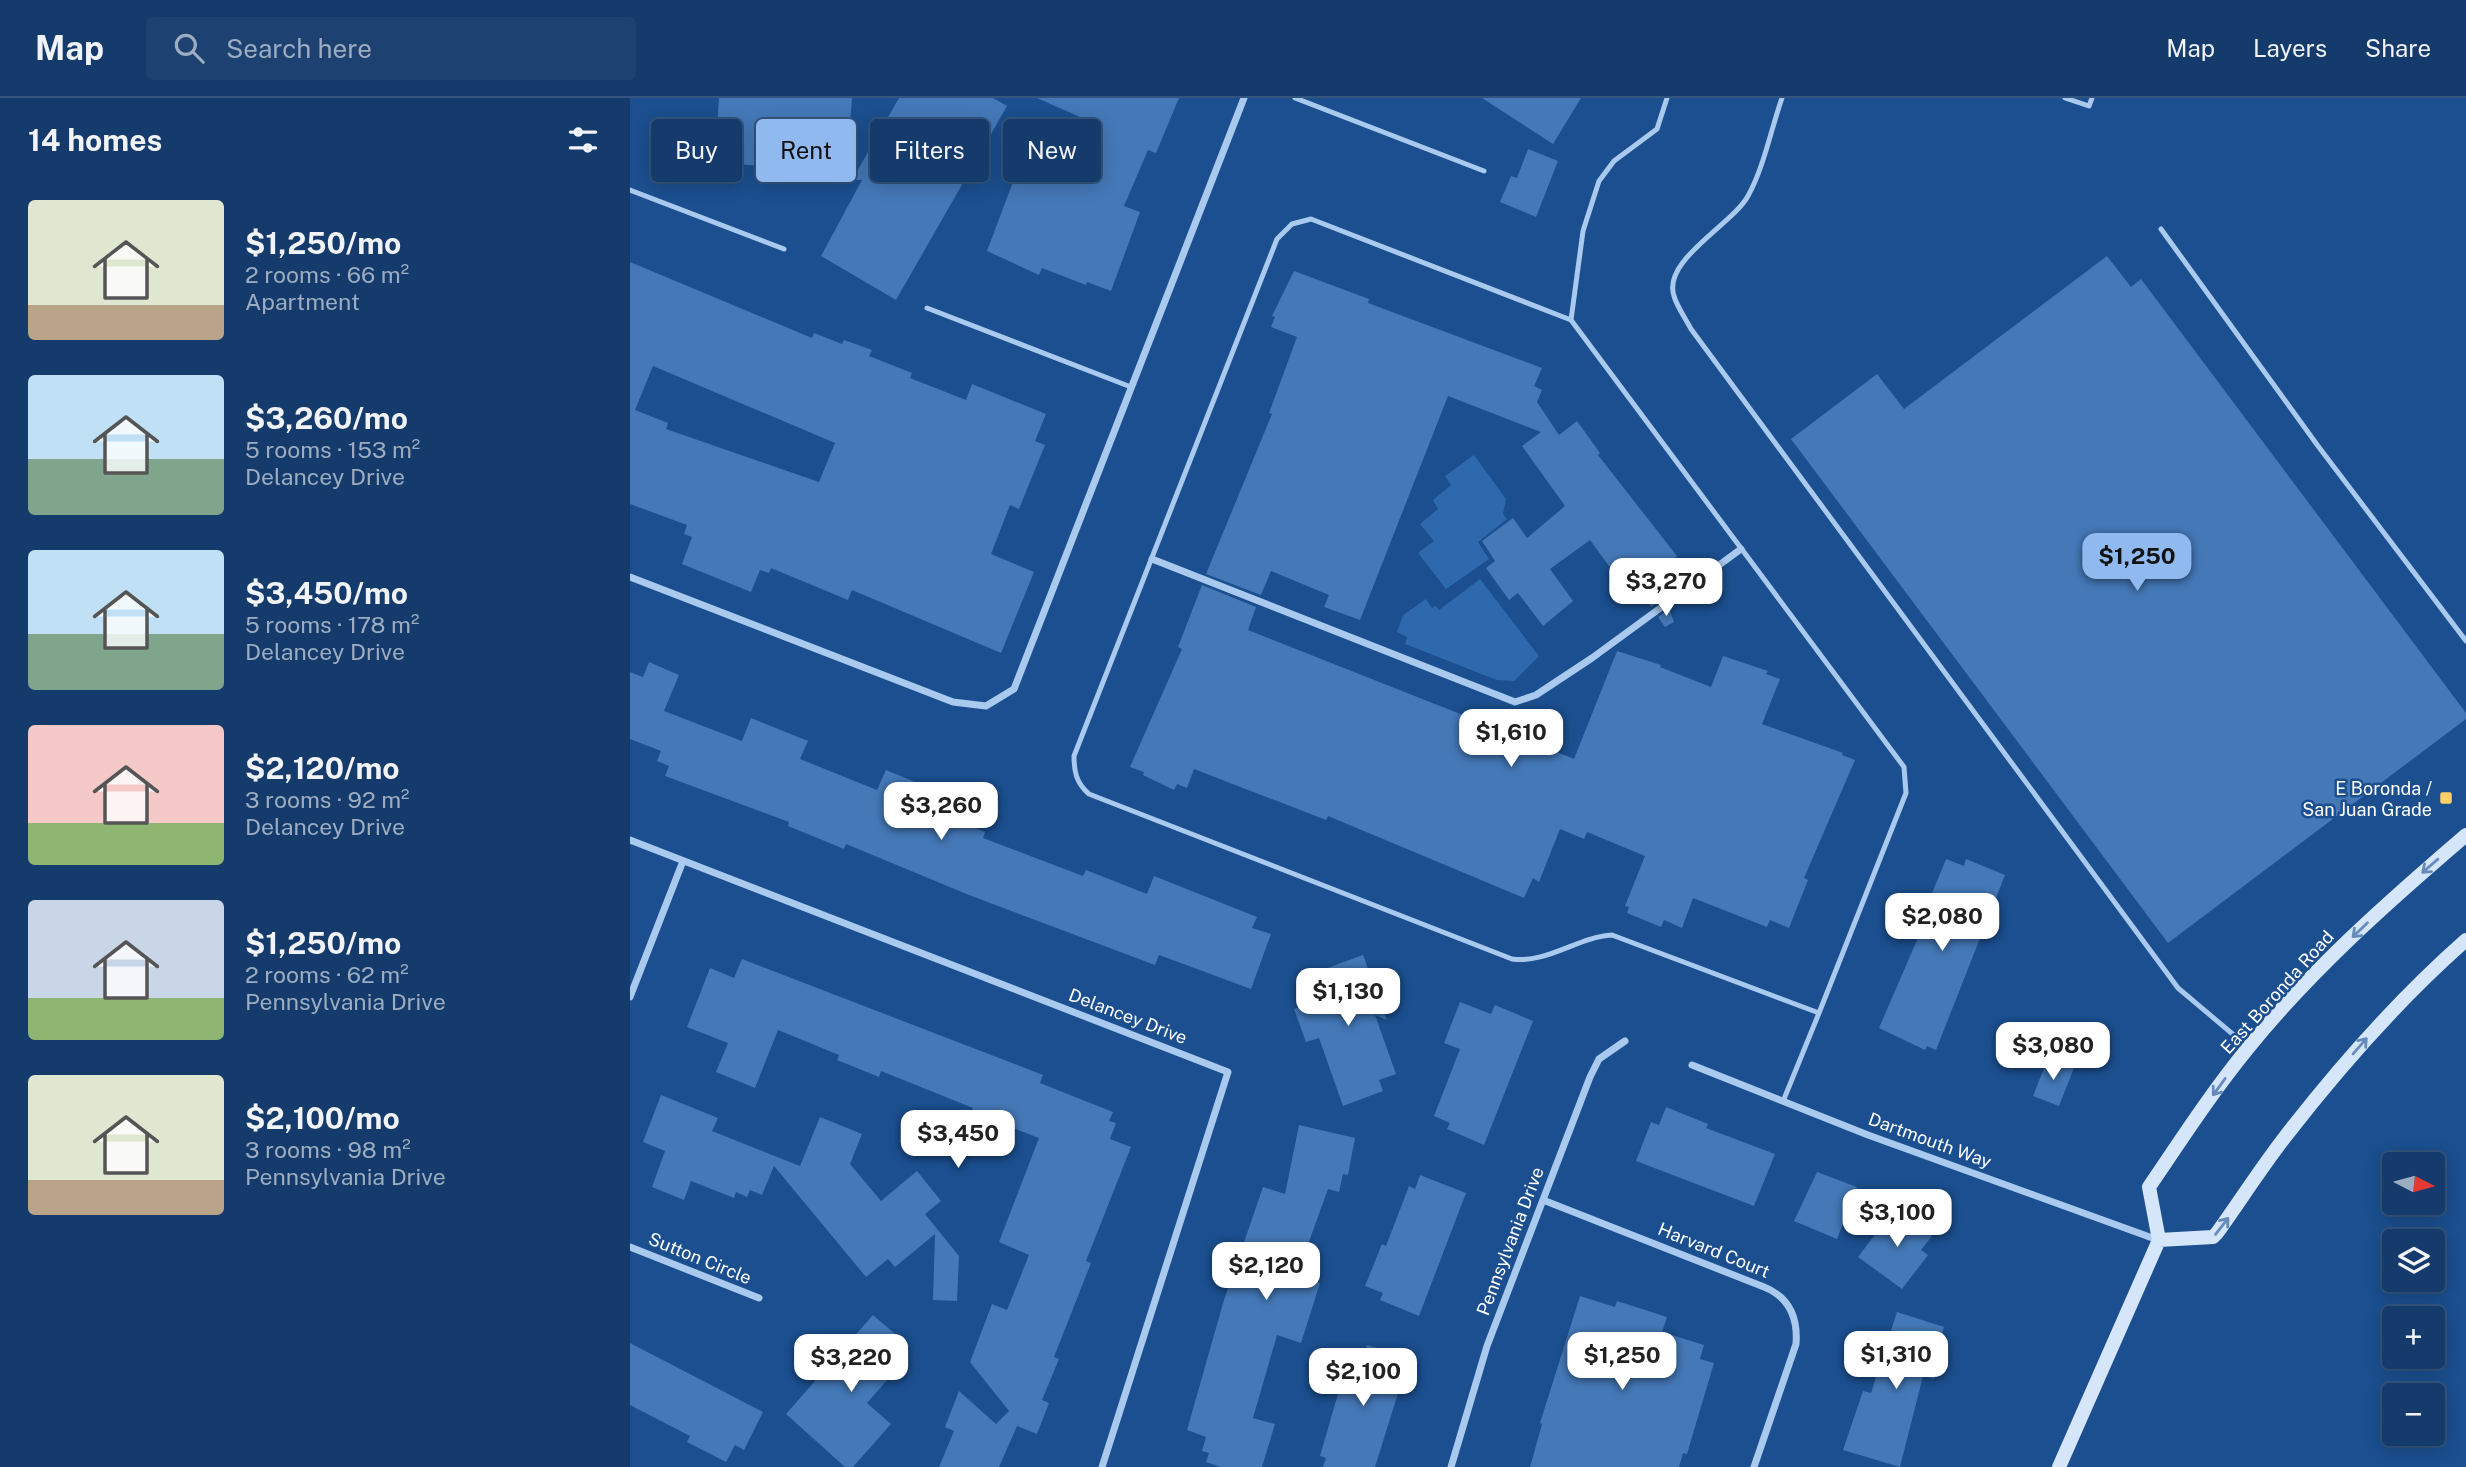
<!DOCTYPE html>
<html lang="en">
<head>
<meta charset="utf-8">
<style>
  :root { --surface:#143b6b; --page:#1d4271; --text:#f1f3f6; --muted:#9dadc1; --line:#33557e; --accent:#90b9f0 }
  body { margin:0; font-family:"Public Sans",sans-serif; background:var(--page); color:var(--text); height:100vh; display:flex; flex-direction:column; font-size:26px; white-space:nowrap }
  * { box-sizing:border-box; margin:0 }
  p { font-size:23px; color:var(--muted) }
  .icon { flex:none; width:38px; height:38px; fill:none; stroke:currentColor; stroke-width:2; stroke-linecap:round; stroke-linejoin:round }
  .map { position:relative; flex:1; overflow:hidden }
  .sheet { display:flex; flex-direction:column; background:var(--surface); width:630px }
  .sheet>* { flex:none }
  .guide { position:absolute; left:21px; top:21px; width:665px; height:63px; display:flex; gap:14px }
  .needle { width:46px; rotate:96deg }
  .tools { position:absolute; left:1752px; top:1054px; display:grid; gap:14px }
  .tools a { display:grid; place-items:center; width:63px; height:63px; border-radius:7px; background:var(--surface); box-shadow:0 4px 18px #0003,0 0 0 2px var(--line); font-size:35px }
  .price { position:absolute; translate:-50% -60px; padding:0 16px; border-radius:14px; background:#fff; color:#222; font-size:23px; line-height:46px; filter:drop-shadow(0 2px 4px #0008) }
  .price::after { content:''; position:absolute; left:50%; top:42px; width:21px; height:16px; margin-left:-10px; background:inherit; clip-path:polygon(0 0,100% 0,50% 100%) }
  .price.active { background:var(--accent); color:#111 }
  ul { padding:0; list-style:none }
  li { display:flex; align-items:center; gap:21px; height:175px; padding:0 28px }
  li span { display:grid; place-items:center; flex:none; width:196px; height:140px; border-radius:7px; color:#555 }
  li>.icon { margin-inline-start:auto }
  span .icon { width:84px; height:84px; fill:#fffc; stroke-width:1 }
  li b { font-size:30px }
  h2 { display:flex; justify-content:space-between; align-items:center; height:84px; padding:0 28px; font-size:30px }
  .chip { padding:0 24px; border-radius:7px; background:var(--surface); box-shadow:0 4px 18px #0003,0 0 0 2px var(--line); font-size:24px; line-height:63px }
  .chip.active { background:var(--accent); color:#111 }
  header { display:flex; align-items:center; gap:42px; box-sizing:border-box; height:98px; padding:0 35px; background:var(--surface); border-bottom:2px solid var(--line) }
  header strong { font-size:33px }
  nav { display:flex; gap:38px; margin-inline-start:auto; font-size:24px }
  .search { width:490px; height:63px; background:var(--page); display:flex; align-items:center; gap:18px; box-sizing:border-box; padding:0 24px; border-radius:7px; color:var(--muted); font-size:26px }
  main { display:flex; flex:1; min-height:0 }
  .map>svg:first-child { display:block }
</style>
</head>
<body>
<header>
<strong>Map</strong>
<div class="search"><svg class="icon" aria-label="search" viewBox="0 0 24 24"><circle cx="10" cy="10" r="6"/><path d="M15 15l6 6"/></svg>Search here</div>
<nav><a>Map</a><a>Layers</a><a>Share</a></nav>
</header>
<main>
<section class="sheet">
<h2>14 homes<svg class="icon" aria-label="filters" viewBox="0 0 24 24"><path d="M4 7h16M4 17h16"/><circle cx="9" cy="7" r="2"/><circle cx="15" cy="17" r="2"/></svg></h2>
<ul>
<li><span style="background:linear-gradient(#dfe7d0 75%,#b9a48a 0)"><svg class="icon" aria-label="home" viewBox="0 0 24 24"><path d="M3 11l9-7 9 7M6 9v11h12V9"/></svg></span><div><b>$1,250/mo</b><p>2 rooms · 66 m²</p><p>Apartment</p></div></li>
<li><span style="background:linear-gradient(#bfe0f5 60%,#7fa58c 0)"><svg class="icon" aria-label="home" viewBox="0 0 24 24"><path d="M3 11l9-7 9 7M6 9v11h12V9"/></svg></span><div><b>$3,260/mo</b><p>5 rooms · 153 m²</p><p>Delancey Drive</p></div></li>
<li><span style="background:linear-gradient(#bfe0f5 60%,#7fa58c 0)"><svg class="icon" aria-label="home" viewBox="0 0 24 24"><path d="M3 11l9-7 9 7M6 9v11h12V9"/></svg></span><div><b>$3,450/mo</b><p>5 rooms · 178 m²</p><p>Delancey Drive</p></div></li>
<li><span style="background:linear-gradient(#f6c9c9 70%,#8fb573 0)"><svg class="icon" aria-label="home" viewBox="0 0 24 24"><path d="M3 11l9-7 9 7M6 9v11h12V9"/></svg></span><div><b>$2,120/mo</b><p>3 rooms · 92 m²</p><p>Delancey Drive</p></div></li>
<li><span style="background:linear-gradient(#c9d6e8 70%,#8fb573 0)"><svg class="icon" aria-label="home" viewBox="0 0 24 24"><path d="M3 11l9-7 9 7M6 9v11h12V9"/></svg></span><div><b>$1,250/mo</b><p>2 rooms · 62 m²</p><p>Pennsylvania Drive</p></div></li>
<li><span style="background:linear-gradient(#dfe7d0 75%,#b9a48a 0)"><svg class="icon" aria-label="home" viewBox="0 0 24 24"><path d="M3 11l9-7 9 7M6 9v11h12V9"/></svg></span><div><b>$2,100/mo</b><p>3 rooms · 98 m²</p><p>Pennsylvania Drive</p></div></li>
</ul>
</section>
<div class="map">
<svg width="1836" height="1369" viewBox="0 0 1836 1369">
  <rect width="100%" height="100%" fill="#1b4f8f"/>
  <path fill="#2e69ad" d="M 844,357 L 876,401 L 873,416 L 877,421 L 848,444 L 859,461 L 816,491 L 788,455 L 804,443 L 790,426 L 808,411 L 803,402 L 821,387 L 815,378 Z
    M 850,481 L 909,558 L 884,583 L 867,582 L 775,546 L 777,539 L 767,534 L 773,517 L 796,501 L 802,510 L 806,508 L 809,512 Z"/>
  <path fill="#4478b7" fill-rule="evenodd" d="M 89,0 L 222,0 L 216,81 L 154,77 L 155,70 L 107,66 L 108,60 L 85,59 Z
    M 269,0 L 363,0 L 377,8 L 266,202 L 191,158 L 232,82 L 222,82 Z
    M 407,0 L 549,0 L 526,55 L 518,52 L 494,108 L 510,114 L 481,193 L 457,184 L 456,187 L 412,170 L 409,177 L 357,153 L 392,60 L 423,72 L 424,68 L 429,70 L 450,19 Z
    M 852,0 L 951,0 L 923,46 Z
    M 898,51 L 928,63 L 906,119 L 870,104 L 881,78 L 887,80 Z
    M 1477,158 L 1501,189 L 1511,181 L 1836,615 L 1836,621 L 1538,845 L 1161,341 L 1247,276 L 1274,311 Z
    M 0,164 L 182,240 L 184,235 L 212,246 L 214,242 L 242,252 L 239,258 L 282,275 L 280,280 L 336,302 L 342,286 L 416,316 L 405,343 L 415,347 L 389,411 L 380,407 L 361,456 L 404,474 L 371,555 L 222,492 L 218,502 L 141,470 L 139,475 L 130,472 L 121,494 L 52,466 L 62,439 L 54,436 L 57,427 L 0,406 ZM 23,268 L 205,345 L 189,384 L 36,331 L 38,325 L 5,312 Z
    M 664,173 L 739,201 L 738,205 L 912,270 L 904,288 L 912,292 L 907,304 L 929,337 L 947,323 L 970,355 L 968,357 L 1047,458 L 1026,477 L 1035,499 L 1021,509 L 1006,487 L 998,494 L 960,442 L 920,471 L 943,503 L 913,528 L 888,495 L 879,502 L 856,470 L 865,463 L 852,443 L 883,420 L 897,440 L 935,408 L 892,348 L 911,334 L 818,298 L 730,522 L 694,509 L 699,497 L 641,473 L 631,497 L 576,476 L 642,316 L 639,315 L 667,239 L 641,229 L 645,219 L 642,218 Z
    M 572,487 L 626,509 L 618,532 L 944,661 L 987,553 L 1031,567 L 1030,569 L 1081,589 L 1093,558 L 1138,573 L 1136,576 L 1150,581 L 1132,626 L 1213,655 L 1212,657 L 1225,662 L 1174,780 L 1178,782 L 1159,830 L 1140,822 L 1137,829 L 1063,800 L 1052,830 L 1034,822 L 1031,829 L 997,815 L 999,809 L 995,808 L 1015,758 L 957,734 L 954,741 L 930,731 L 909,784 L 903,780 L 894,800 L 698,718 L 696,722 L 564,671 L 557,690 L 547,686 L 544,692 L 513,677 L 514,674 L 500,669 L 552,551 L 548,549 Z
    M 1039,511 L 1044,524 L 1035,529 L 1028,519 Z
    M 19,564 L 49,577 L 34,613 L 112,643 L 121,620 L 178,643 L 170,661 L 247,692 L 256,672 L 312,695 L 305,713 L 355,734 L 353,740 L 453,778 L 456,772 L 517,796 L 524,778 L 627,819 L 622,830 L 641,836 L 621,891 L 529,857 L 525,867 L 339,797 L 216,746 L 214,751 L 158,728 L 159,724 L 35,678 L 39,668 L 27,663 L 31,653 L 0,641 L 0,574 L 13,579 Z
    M 1316,761 L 1334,768 L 1336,761 L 1375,777 L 1306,952 L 1297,948 L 1295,952 L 1249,930 L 1300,812 L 1296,810 Z
    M 733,857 L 757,922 L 745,917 L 766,976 L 749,982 L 753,993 L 713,1008 L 689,940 L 676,944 L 664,911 L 682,904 L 673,879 Z
    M 112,861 L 413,977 L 410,985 L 483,1014 L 479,1023 L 486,1025 L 480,1041 L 501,1049 L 456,1163 L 461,1165 L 424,1259 L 429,1261 L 412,1302 L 419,1305 L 407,1336 L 387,1328 L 369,1369 L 309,1369 L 324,1333 L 315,1329 L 329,1293 L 366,1326 L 379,1313 L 340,1264 L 362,1206 L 377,1212 L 399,1157 L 369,1144 L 409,1040 L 341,1014 L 343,1010 L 251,973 L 249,979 L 207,962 L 209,957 L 148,932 L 125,990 L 86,974 L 98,945 L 57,929 L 80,870 L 104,880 Z
    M 830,904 L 861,916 L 865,907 L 903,923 L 854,1047 L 817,1031 L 820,1025 L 804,1018 L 830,951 L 814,945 Z
    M 1418,960 L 1444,970 L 1429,1008 L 1403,998 Z
    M 31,997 L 88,1020 L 82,1033 L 170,1068 L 190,1019 L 232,1036 L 220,1066 L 251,1103 L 287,1073 L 311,1103 L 295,1116 L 329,1158 L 327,1203 L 303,1202 L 305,1136 L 265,1169 L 258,1161 L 236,1179 L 144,1068 L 132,1097 L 120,1092 L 117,1099 L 106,1094 L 104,1100 L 61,1083 L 54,1102 L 22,1089 L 35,1053 L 13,1044 Z
    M 1036,1009 L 1078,1026 L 1076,1030 L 1145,1056 L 1124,1108 L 1006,1063 L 1021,1024 L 1029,1027 Z
    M 669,1027 L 725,1040 L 718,1077 L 713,1076 L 709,1094 L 698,1091 L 667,1177 L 690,1185 L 671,1245 L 647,1237 L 623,1320 L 645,1326 L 632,1369 L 591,1369 L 576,1364 L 579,1355 L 572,1353 L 576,1339 L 557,1332 L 594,1202 L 633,1089 L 655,1096 Z
    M 1187,1074 L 1227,1089 L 1207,1141 L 1164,1123 Z
    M 790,1077 L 836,1095 L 789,1218 L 750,1202 L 753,1195 L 735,1188 L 752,1146 L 756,1148 L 779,1088 L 785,1091 Z
    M 1265,1110 L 1302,1138 L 1291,1152 L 1298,1157 L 1272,1191 L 1228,1159 Z
    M 950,1198 L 985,1209 L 987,1203 L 1037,1219 L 1032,1234 L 1074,1247 L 1070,1261 L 1084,1265 L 1057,1356 L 1053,1355 L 1049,1369 L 900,1369 L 912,1326 L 910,1325 Z
    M 1267,1214 L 1314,1229 L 1310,1243 L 1315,1244 L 1304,1281 L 1293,1278 L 1270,1369 L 1213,1352 L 1233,1293 L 1241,1295 Z
    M 243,1217 L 279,1248 L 269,1259 L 274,1263 L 237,1305 L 261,1326 L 223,1369 L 215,1369 L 156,1316 Z
    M 0,1245 L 133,1314 L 114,1352 L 105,1347 L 96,1364 L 57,1344 L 60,1338 L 0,1307 Z
    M 737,1247 L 779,1260 L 745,1369 L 693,1369 L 696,1360 L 690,1358 L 708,1296 L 704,1295 L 716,1253 L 733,1258 Z"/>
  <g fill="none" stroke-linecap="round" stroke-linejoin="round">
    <path stroke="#a9c9ee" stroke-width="5" d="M 665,0 L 854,73
      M 1152,0 C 1141,31 1134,69 1118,98 C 1102,127 1032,162 1044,198 C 1047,209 1056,221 1061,231 L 1548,890 L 1618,949
      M 1435,0 L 1459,8 L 1462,0
      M 0,92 L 154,151
      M 681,121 L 941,222 L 1274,669 L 1276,695 L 1189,915 L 982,837 C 948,839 916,866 882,861 L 459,696 C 446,685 444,673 444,658 L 647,141 L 662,126 Z
      M 1531,131 L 1688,348 L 1836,543
      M 297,210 L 501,289
      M 941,222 L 953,133 L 969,83 L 984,63 L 1027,31 L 1037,0
      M 1154,1001 L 1189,915"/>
    <path stroke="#a9c9ee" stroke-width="7" d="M 522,461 L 885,604 L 906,597 L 962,560 L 1111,451
      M 0,479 L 323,604 L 356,608 L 384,591 L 614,0
      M 0,742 L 598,974 L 472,1369
      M 0,899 L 53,763
      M 1062,967 L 1238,1037 L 1528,1142
      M 913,1102 L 1134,1189 C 1159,1199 1168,1220 1166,1246 L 1124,1369
      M 0,1149 L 129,1200
      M 821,1369 L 857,1248 L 960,979 L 969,961 L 995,943"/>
    <path stroke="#d6e6fa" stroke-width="14" d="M 1529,1142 L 1583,1139 L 1587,1135 C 1610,1103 1631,1070 1655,1039 C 1710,968 1769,901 1836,842
      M 1429,1369 L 1529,1142 L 1519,1089 C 1551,1042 1582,994 1618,950 C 1682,871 1759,803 1836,737"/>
  </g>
  <defs><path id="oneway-shaft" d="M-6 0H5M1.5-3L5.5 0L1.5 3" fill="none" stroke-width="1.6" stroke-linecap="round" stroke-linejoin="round" transform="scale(1.75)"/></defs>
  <g stroke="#668bba">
    <use href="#oneway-shaft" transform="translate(1800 768) rotate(139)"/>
    <use href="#oneway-shaft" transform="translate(1730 832) rotate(136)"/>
    <use href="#oneway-shaft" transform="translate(1730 948) rotate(-49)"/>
    <use href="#oneway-shaft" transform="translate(1589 989) rotate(126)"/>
    <use href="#oneway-shaft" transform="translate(1592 1128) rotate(-52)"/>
  </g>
  <rect fill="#ffd166" stroke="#1b4f8f" stroke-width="2.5" x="1809" y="693" width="14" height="14" rx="3.5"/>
  <g text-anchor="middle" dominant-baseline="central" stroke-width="5" stroke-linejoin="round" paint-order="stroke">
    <g font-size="18" fill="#fff" stroke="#1b4f8f" text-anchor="end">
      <text x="1802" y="690">E Boronda /<tspan x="1802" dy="21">San Juan Grade</tspan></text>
    </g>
    <g font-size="18" fill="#fff" stroke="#1b4f8f">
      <text transform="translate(1647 894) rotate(-48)">East Boronda Road</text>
      <text transform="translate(498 918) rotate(21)">Delancey Drive</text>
      <text transform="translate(1300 1042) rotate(20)">Dartmouth Way</text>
      <text transform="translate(880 1143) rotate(-69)">Pennsylvania Drive</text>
      <text transform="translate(1084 1152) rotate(22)">Harvard Court</text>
      <text transform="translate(70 1160) rotate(22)">Sutton Circle</text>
    </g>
  </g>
</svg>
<div class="tools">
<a><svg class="needle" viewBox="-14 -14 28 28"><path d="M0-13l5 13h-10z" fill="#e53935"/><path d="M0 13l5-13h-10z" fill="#9dadc1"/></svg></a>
<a><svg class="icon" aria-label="layers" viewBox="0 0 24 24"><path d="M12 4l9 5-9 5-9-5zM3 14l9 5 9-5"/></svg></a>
<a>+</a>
<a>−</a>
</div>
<b class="price active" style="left:1507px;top:495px">$1,250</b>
<b class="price" style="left:1036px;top:520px">$3,270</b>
<b class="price" style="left:881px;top:671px">$1,610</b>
<b class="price" style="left:311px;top:744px">$3,260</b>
<b class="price" style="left:1312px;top:855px">$2,080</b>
<b class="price" style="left:718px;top:930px">$1,130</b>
<b class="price" style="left:1423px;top:984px">$3,080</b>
<b class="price" style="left:328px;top:1072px">$3,450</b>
<b class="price" style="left:1267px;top:1151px">$3,100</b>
<b class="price" style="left:636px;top:1204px">$2,120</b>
<b class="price" style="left:1266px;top:1293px">$1,310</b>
<b class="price" style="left:992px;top:1294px">$1,250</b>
<b class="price" style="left:221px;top:1296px">$3,220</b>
<b class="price" style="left:733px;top:1310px">$2,100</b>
<div class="guide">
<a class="chip">Buy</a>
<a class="chip active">Rent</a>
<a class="chip">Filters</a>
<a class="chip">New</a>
</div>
</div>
</main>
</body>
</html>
